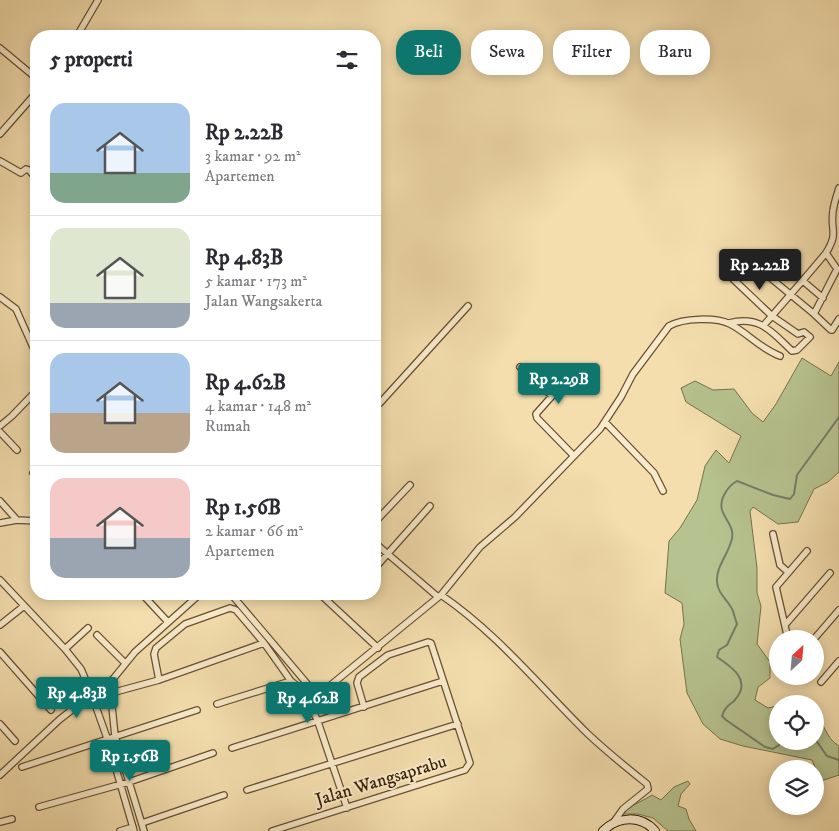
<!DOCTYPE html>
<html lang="id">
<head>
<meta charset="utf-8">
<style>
  :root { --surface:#fff; --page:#f2f2f3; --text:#2b2b33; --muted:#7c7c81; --line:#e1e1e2; --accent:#0f766e }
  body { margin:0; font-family:"IM FELL DW Pica",serif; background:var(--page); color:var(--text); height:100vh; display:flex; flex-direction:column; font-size:19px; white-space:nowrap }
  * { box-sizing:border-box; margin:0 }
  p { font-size:16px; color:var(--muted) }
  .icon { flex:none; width:28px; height:28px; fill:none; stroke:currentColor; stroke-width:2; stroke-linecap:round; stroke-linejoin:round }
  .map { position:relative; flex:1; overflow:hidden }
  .side { position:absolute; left:30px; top:30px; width:351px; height:570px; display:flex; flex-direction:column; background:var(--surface); border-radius:20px; box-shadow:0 2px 12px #0003 }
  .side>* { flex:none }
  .hud { position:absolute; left:396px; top:30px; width:368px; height:45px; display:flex; gap:10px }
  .needle { width:32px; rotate:26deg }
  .fabs { position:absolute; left:769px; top:630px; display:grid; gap:10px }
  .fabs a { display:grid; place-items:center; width:55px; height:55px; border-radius:50%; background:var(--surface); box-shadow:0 2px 12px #0003; font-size:25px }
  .price { position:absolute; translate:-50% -42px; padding:0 11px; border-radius:5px; background:var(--accent); color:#fff; font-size:16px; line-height:32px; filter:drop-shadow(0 1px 2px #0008) }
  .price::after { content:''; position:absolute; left:50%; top:30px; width:15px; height:11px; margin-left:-8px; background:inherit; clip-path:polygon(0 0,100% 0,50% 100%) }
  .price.active { background:#222; color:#fff }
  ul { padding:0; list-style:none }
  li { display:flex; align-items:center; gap:15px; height:125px; padding:0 20px }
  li+li { border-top:1px solid var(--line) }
  li span { display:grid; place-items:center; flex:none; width:140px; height:100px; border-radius:15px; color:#555 }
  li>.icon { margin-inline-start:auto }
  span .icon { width:60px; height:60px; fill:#fffc; stroke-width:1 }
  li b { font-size:21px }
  h2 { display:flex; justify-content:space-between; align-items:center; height:60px; padding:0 20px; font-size:21px }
  .chip { padding:0 18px; border-radius:20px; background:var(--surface); box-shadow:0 2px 12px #0003; font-size:18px; line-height:45px }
  .chip.active { background:var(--accent); color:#fff }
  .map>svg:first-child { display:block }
</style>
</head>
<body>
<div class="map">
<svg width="839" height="831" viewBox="0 0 839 831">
  <rect width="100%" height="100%" fill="#f4deae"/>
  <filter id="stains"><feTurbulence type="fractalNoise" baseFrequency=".004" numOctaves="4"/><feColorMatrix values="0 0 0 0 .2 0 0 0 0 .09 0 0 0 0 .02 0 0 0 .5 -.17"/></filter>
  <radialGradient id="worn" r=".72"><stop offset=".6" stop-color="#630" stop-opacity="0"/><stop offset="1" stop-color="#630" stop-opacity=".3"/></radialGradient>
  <path fill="#b6c28f" stroke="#76724b" d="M 802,358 L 831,376 L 839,362 L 839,472 L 828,482 L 814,489 L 798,522 L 778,524 L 753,507 L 750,511 L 757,568 L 757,593 L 761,606 L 757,644 L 770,662 L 770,678 L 758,687 L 755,700 L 768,708 L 777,706 L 778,741 L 815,741 L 815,714 C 824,721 825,738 839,746 L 839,775 L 821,781 L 812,760 L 743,746 L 720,739 L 703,724 L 687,693 L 680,639 L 684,624 L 682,603 L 665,593 L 669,541 L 680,528 L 697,500 L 705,466 L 716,450 L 729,463 L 741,436 L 686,402 L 681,388 L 695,381 L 713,390 L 734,389 L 752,413 L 763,422 L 776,404 Z
    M 688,781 L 690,784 L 681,794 L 678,806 L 686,809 L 689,819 L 696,831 L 668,831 L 653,818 L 638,814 L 624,814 L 625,811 C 633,804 643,801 652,795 L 661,800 L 674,787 Z"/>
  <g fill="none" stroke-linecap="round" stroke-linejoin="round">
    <path stroke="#747e68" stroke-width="2" d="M 815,739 L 827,756 L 839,760
      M 785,741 L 773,749 L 765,747 L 726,720 L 722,716 C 725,707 728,706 734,701 C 753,681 732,667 717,657 L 719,650 L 727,645 L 737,624 C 735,619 734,613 732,609 C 727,599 718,594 717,582 C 716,567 727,556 731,542 C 736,528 726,522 722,510 C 719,499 728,486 737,481 L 773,495 L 790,499 L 794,494 L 797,475 L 839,417"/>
    <defs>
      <path id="minor" d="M 77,36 L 98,0
        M 0,48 L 36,78
        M 30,100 L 36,104
        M 0,134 L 36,93
        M 0,161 L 21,173 L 26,169 L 29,170 L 36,178
        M 826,253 C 839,232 830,231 833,211 C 834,203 837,195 839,188
        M 803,281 L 823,298
        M 0,297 L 16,309 L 36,354
        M 814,314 L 831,330 L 832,330 L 839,319
        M 729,323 C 760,315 772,332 792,351 L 797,350 L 810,337 L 804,332 L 798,334 L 772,316 L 733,279
        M 764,325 C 785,301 806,277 826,253 L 837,269 L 814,314 L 767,275
        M 520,367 L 552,396 L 536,414 L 537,418 L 574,456
        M 375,403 L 380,403 L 468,306
        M 605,422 L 654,473 L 663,491
        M 0,426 L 12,416 L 36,391
        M 0,432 L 17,450
        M 33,473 L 36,476
        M 0,501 L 17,520
        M 375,522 L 410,485
        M 0,523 L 17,520 L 36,521
        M 773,534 L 780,565 L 788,572
        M 375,543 L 438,597
        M 375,568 L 430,506
        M 0,580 L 65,649 L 81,669 L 90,690 L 107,738 L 134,831
        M 142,594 L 168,622
        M 231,594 L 315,693 L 321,693 L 441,595 C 497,633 540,687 588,734 C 607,752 627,768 647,784 L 648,789 L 623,809 L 613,823
        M 320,594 L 378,648
        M 441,595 L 480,547 L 515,517 L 600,429 L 621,397 L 633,374 L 669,326 C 683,318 716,317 730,324 C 748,333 759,348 780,356
        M 0,625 L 24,606
        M 785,625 L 830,573
        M 97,635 L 125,663
        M 788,639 L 776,587 L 807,551
        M 814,639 L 839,610
        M 65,649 L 88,628
        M 0,652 L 51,710
        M 159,680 L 154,654 L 156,648 L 185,624 L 230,608 L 236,610 L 264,643 L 291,681 L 302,690 L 307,698 L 318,722 L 347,808
        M 821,682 L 839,661
        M 99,690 L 113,679 L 135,652 L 200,594
        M 217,704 L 291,681
        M 0,724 L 15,741
        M 232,748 L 443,681
        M 22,767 L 197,710
        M 0,775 L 59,720 L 82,702
        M 247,790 L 458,724
        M 39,807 L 129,782 L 213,753
        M 0,822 L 12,819
        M 142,823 L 224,795
        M 120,831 L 133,827
        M 144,831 L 115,736 L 111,697 L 115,692 L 159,680 L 264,643
        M 272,831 L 465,770 L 470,763 L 431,643 L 428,642 L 388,655 L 359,677 L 357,683 L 364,707"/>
      <path id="secondary" d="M 603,831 C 618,816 641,815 655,831"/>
    </defs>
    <use href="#minor" stroke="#665031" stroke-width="8"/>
    <use href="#secondary" stroke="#372107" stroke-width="10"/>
    <use href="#minor" stroke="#f8eaca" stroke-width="5.5"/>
    <use href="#secondary" stroke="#f8eaca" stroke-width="8"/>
    <defs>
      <path id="minor-bridge" d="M 82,702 L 99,690"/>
    </defs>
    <use href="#minor-bridge" stroke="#665031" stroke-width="8" stroke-linecap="butt"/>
    <use href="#minor-bridge" stroke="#f8eaca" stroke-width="5.5"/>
  </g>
  <g text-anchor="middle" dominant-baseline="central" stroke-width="4" stroke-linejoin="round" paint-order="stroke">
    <g font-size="18" fill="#372107" stroke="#f8eaca">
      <text transform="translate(381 781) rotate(-17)">Jalan Wangsaprabu</text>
    </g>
  </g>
  <rect width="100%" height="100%" filter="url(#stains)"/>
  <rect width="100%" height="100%" fill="url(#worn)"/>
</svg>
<div class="fabs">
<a><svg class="needle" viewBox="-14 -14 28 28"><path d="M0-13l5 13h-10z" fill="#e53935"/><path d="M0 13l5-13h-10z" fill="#7c7c81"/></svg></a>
<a><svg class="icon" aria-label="locate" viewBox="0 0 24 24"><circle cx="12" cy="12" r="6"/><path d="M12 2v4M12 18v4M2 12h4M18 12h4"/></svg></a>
<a><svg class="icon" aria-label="layers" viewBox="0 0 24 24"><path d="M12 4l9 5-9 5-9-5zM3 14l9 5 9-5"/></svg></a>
</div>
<b class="price active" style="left:760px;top:291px">Rp 2.22B</b>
<b class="price" style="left:559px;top:405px">Rp 2.29B</b>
<b class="price" style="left:77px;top:719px">Rp 4.83B</b>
<b class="price" style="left:308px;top:724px">Rp 4.62B</b>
<b class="price" style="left:130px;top:782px">Rp 1.56B</b>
<div class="hud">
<a class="chip active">Beli</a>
<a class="chip">Sewa</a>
<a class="chip">Filter</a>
<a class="chip">Baru</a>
</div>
<section class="side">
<h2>5 properti<svg class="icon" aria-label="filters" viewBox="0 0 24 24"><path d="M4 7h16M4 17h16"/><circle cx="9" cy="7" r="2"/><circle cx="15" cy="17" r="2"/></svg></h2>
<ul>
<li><span style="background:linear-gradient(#a9c7e8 70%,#7fa58c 0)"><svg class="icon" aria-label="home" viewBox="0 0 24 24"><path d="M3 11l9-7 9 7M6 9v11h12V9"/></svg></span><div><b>Rp 2.22B</b><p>3 kamar · 92 m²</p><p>Apartemen</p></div></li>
<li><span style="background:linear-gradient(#dfe7d0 75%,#9aa5b1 0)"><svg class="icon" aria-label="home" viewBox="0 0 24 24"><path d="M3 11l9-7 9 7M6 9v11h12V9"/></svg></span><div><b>Rp 4.83B</b><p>5 kamar · 173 m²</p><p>Jalan Wangsakerta</p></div></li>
<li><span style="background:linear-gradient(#a9c7e8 60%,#b9a48a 0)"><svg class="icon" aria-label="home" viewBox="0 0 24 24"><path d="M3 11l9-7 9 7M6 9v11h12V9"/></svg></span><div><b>Rp 4.62B</b><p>4 kamar · 148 m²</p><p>Rumah</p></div></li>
<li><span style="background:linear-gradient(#f6c9c9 60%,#9aa5b1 0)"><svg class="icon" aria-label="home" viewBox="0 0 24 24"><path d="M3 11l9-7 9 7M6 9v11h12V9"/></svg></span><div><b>Rp 1.56B</b><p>2 kamar · 66 m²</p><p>Apartemen</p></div></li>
</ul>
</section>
</div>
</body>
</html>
